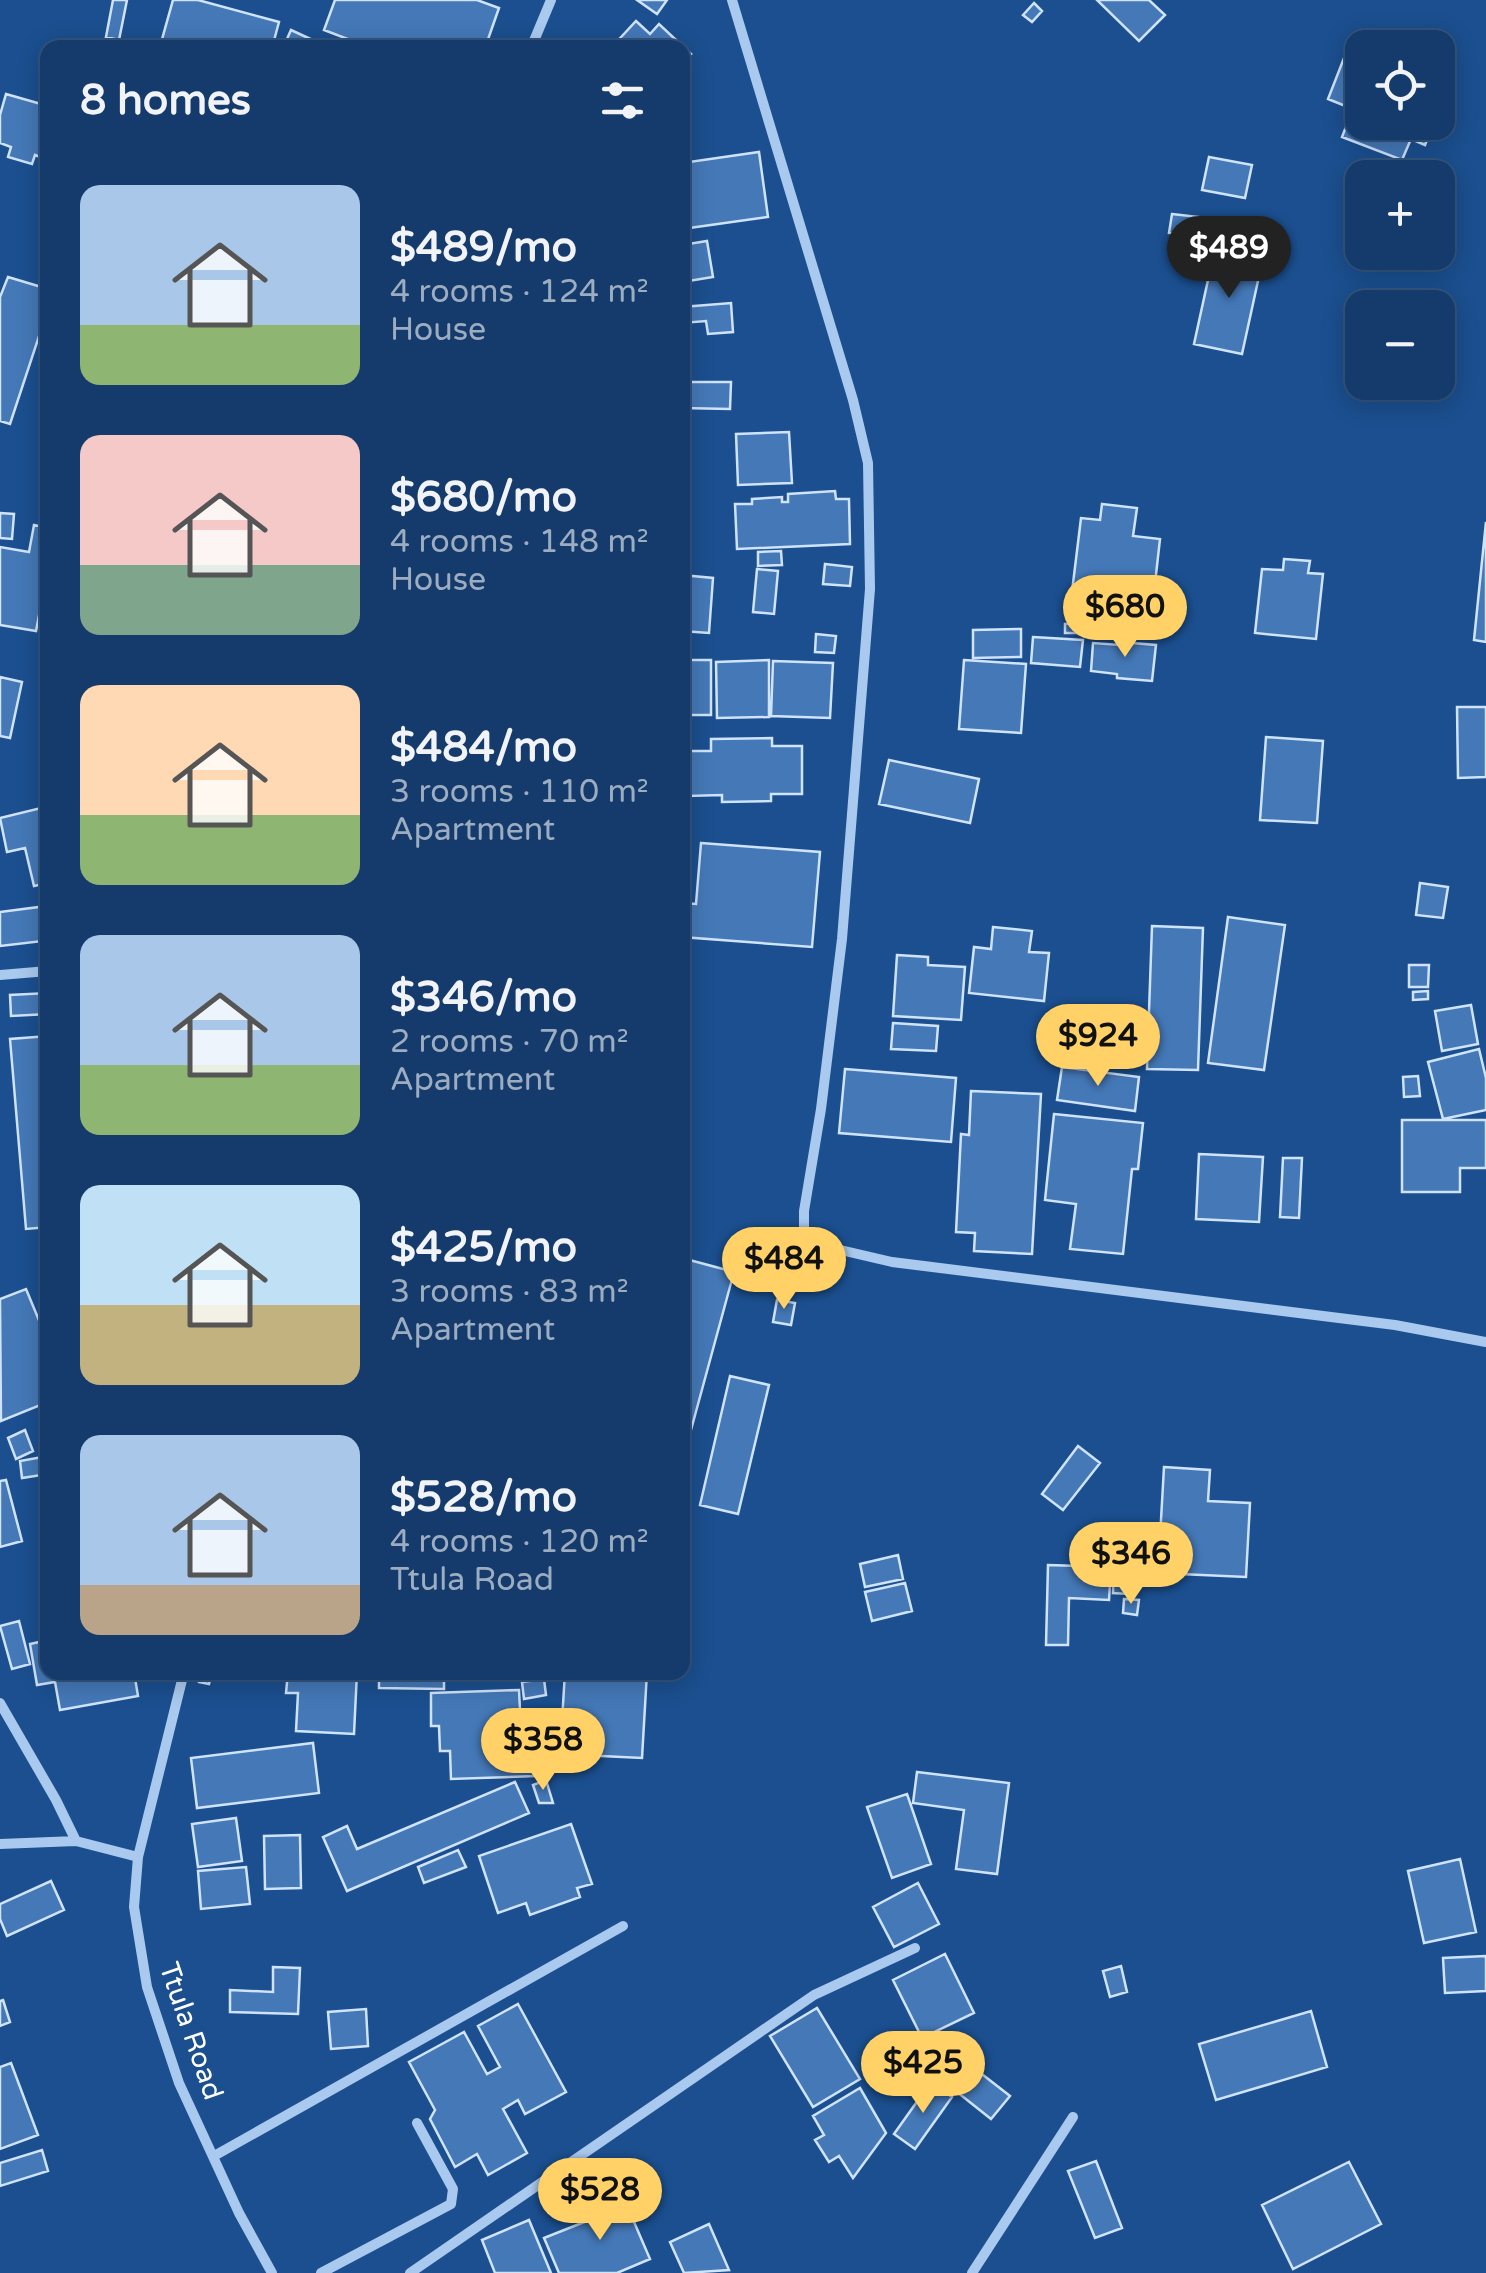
<!DOCTYPE html>
<html lang="en">
<head>
<meta charset="utf-8">
<style>
  :root { --surface:#143b6b; --page:#214673; --text:#f1f3f6; --muted:#9dadc1; --line:#33557e; --accent:#ffd166 }
  body { margin:0; font-family:"Varela Round",sans-serif; background:var(--page); color:var(--text); height:100vh; display:flex; flex-direction:column; font-size:38px; white-space:nowrap }
  * { box-sizing:border-box; margin:0 }
  p { font-size:32px; color:var(--muted) }
  .icon { flex:none; width:55px; height:55px; fill:none; stroke:currentColor; stroke-width:2; stroke-linecap:round; stroke-linejoin:round }
  .map { position:relative; flex:1; overflow:hidden }
  .sheet { position:absolute; left:40px; top:40px; width:650px; height:1640px; display:flex; flex-direction:column; background:var(--surface); border-radius:20px; box-shadow:0 5px 25px #0003,0 0 0 2px var(--line) }
  .sheet>* { flex:none }
  .tools { position:absolute; left:1345px; top:30px; display:grid; gap:20px }
  .tools a { display:grid; place-items:center; width:110px; height:110px; border-radius:20px; background:var(--surface); box-shadow:0 5px 25px #0003,0 0 0 2px var(--line); font-size:50px }
  .price { position:absolute; translate:-50% -85px; padding:0 22px; border-radius:35px; background:var(--accent); color:#111; font-size:32px; line-height:65px; filter:drop-shadow(0 2px 5px #0008) }
  .price::after { content:''; position:absolute; left:50%; top:60px; width:30px; height:22px; margin-left:-15px; background:inherit; clip-path:polygon(0 0,100% 0,50% 100%) }
  .price.active { background:#222; color:#fff }
  ul { padding:0; list-style:none }
  li { display:flex; align-items:center; gap:30px; height:250px; padding:0 40px }
  li span { display:grid; place-items:center; flex:none; width:280px; height:200px; border-radius:20px; color:#555 }
  li>.icon { margin-inline-start:auto }
  span .icon { width:120px; height:120px; fill:#fffc; stroke-width:1 }
  li b { font-size:42px }
  h2 { display:flex; justify-content:space-between; align-items:center; height:120px; padding:0 40px; font-size:42px }
  .map>svg:first-child { display:block }
</style>
</head>
<body>
<div class="map">
<svg width="1486" height="2273" viewBox="0 0 1486 2273">
  <rect width="100%" height="100%" fill="#1b4f8f"/>
  <path fill="#4478b7" stroke="#cfe3fa" stroke-width="2.5" d="M 113,0 L 127,0 L 119,40 L 106,37 Z
    M 173,0 L 198,0 L 279,22 L 272,48 L 179,48 L 161,43 Z
    M 335,0 L 477,0 L 499,8 L 485,48 L 371,48 L 324,30 Z
    M 637,0 L 667,0 L 657,14 Z
    M 1097,0 L 1149,0 L 1165,15 L 1139,41 Z
    M 1034,3 L 1042,11 L 1032,22 L 1023,15 Z
    M 636,21 L 650,34 L 659,24 L 691,54 L 682,62 L 682,48 L 611,48 Z
    M 291,30 L 330,48 L 283,48 Z
    M 1351,40 L 1372,48 L 1362,48 L 1362,122 L 1434,122 L 1425,145 L 1411,139 L 1402,160 L 1342,137 L 1353,109 L 1328,99 Z
    M 6,94 L 48,106 L 48,160 L 35,155 L 32,164 L 8,157 L 11,147 L 0,143 L 0,115 Z
    M 759,152 L 768,217 L 682,229 L 682,163 Z
    M 1209,157 L 1252,165 L 1245,198 L 1202,190 Z
    M 1172,214 L 1199,217 L 1196,236 L 1169,233 Z
    M 707,241 L 713,277 L 682,282 L 682,245 Z
    M 1215,248 L 1263,258 L 1242,354 L 1194,344 Z
    M 8,277 L 48,289 L 48,309 L 10,424 L 0,421 L 0,297 Z
    M 731,303 L 733,332 L 708,334 L 706,321 L 682,323 L 682,307 Z
    M 682,382 L 731,382 L 730,409 L 682,408 Z
    M 789,432 L 792,483 L 738,485 L 736,434 Z
    M 835,491 L 836,499 L 849,499 L 850,544 L 737,549 L 735,504 L 752,504 L 752,499 L 782,497 L 782,502 L 788,502 L 788,494 Z
    M 1102,504 L 1137,508 L 1133,536 L 1160,539 L 1149,637 L 1089,631 L 1091,611 L 1070,608 L 1081,518 L 1100,520 Z
    M 0,513 L 14,514 L 12,539 L 0,538 Z
    M 1486,522 L 1486,642 L 1474,640 Z
    M 34,525 L 48,528 L 48,606 L 41,605 L 36,631 L 0,625 L 0,547 L 29,552 Z
    M 781,551 L 782,565 L 758,566 L 758,552 Z
    M 1284,559 L 1310,561 L 1308,573 L 1323,574 L 1316,639 L 1255,633 L 1262,569 L 1283,570 Z
    M 825,564 L 852,567 L 850,586 L 823,584 Z
    M 757,569 L 778,571 L 774,614 L 753,612 Z
    M 682,575 L 713,578 L 709,633 L 682,631 Z
    M 1077,623 L 1077,633 L 1065,633 L 1065,624 Z
    M 1021,629 L 1021,657 L 973,658 L 973,630 Z
    M 816,634 L 836,636 L 834,653 L 815,652 Z
    M 1033,637 L 1083,640 L 1080,667 L 1031,663 Z
    M 1120,642 L 1156,645 L 1152,681 L 1117,678 L 1117,674 L 1091,671 L 1093,643 L 1120,645 Z
    M 682,660 L 711,660 L 711,715 L 682,715 Z
    M 769,660 L 769,717 L 717,718 L 716,662 Z
    M 964,660 L 1026,664 L 1021,733 L 959,729 Z
    M 773,661 L 833,663 L 830,718 L 771,716 Z
    M 0,677 L 22,682 L 10,738 L 0,736 Z
    M 1457,707 L 1486,707 L 1486,777 L 1458,778 Z
    M 1266,737 L 1323,741 L 1317,823 L 1260,820 Z
    M 772,738 L 772,746 L 802,746 L 802,794 L 771,794 L 771,801 L 722,802 L 722,795 L 687,796 L 687,751 L 711,751 L 711,739 Z
    M 889,760 L 979,779 L 970,823 L 879,804 Z
    M 45,807 L 48,883 L 34,886 L 25,848 L 7,852 L 0,818 Z
    M 701,843 L 820,852 L 812,947 L 682,937 L 682,903 L 696,904 Z
    M 1420,883 L 1448,887 L 1443,918 L 1416,915 Z
    M 39,907 L 43,941 L 0,946 L 0,912 Z
    M 1228,917 L 1285,925 L 1264,1070 L 1208,1063 Z
    M 1152,926 L 1203,928 L 1198,1070 L 1147,1069 Z
    M 993,927 L 1032,931 L 1029,952 L 1049,953 L 1044,1001 L 969,993 L 974,947 L 991,949 Z
    M 897,955 L 928,957 L 928,965 L 965,967 L 961,1020 L 893,1016 Z
    M 1409,965 L 1429,965 L 1428,987 L 1409,987 Z
    M 1428,991 L 1428,999 L 1413,1000 L 1413,992 Z
    M 48,993 L 48,1014 L 11,1016 L 10,995 Z
    M 1471,1005 L 1478,1044 L 1442,1051 L 1435,1011 Z
    M 893,1023 L 938,1026 L 936,1051 L 891,1049 Z
    M 48,1036 L 48,1227 L 26,1229 L 10,1039 Z
    M 1479,1049 L 1486,1078 L 1486,1110 L 1443,1119 L 1428,1062 Z
    M 1062,1067 L 1139,1077 L 1135,1111 L 1057,1100 Z
    M 845,1069 L 956,1078 L 951,1142 L 839,1133 Z
    M 1418,1076 L 1420,1096 L 1404,1097 L 1403,1077 Z
    M 971,1091 L 1041,1094 L 1032,1254 L 974,1251 L 975,1233 L 956,1232 L 961,1134 L 969,1135 Z
    M 1054,1114 L 1143,1123 L 1138,1169 L 1132,1169 L 1123,1254 L 1070,1249 L 1076,1204 L 1045,1200 Z
    M 1402,1120 L 1486,1120 L 1486,1168 L 1460,1168 L 1460,1192 L 1402,1192 Z
    M 1199,1154 L 1263,1157 L 1259,1222 L 1196,1219 Z
    M 1283,1158 L 1302,1158 L 1299,1218 L 1280,1217 Z
    M 682,1258 L 734,1272 L 682,1463 Z
    M 26,1289 L 48,1342 L 48,1402 L 1,1421 L 0,1299 Z
    M 777,1300 L 795,1303 L 791,1325 L 773,1322 Z
    M 730,1376 L 769,1385 L 738,1514 L 700,1505 Z
    M 25,1430 L 33,1451 L 16,1459 L 8,1438 Z
    M 1078,1446 L 1100,1463 L 1063,1510 L 1042,1494 Z
    M 48,1456 L 48,1474 L 22,1478 L 20,1461 Z
    M 1164,1467 L 1210,1470 L 1208,1501 L 1250,1503 L 1246,1577 L 1158,1573 Z
    M 6,1480 L 22,1541 L 0,1547 L 0,1481 Z
    M 898,1555 L 903,1579 L 865,1587 L 860,1564 Z
    M 1048,1565 L 1111,1567 L 1109,1600 L 1069,1598 L 1068,1645 L 1046,1645 Z
    M 1114,1567 L 1131,1569 L 1129,1594 L 1113,1593 Z
    M 905,1583 L 912,1611 L 872,1621 L 865,1592 Z
    M 1124,1599 L 1139,1600 L 1137,1615 L 1123,1613 Z
    M 19,1621 L 30,1664 L 12,1669 L 0,1626 Z
    M 48,1640 L 48,1672 L 134,1672 L 138,1696 L 60,1710 L 55,1682 L 37,1685 L 30,1644 Z
    M 201,1672 L 212,1672 L 209,1684 L 199,1682 Z
    M 288,1672 L 357,1672 L 354,1734 L 296,1731 L 298,1693 L 286,1693 Z
    M 379,1672 L 444,1672 L 444,1689 L 379,1688 Z
    M 565,1672 L 647,1672 L 642,1758 L 560,1754 Z
    M 544,1679 L 546,1695 L 524,1699 L 522,1682 Z
    M 519,1690 L 521,1730 L 533,1729 L 535,1776 L 451,1779 L 450,1751 L 440,1751 L 439,1726 L 431,1726 L 431,1693 Z
    M 313,1743 L 319,1793 L 197,1808 L 191,1758 Z
    M 917,1772 L 1009,1783 L 997,1874 L 956,1869 L 964,1810 L 913,1803 Z
    M 546,1780 L 553,1803 L 539,1803 L 533,1785 Z
    M 515,1782 L 529,1813 L 347,1891 L 323,1837 L 347,1826 L 357,1849 Z
    M 907,1794 L 931,1864 L 892,1878 L 867,1807 Z
    M 236,1818 L 242,1861 L 198,1867 L 192,1824 Z
    M 571,1824 L 592,1884 L 577,1888 L 580,1897 L 530,1915 L 526,1903 L 498,1913 L 479,1856 Z
    M 300,1835 L 301,1888 L 265,1889 L 264,1836 Z
    M 458,1850 L 466,1867 L 424,1883 L 418,1867 Z
    M 1460,1859 L 1476,1932 L 1424,1943 L 1408,1871 Z
    M 246,1867 L 250,1904 L 201,1909 L 198,1871 Z
    M 51,1881 L 64,1910 L 7,1936 L 0,1919 L 0,1904 Z
    M 918,1883 L 939,1924 L 894,1947 L 873,1907 Z
    M 945,1954 L 974,2013 L 922,2038 L 893,1980 Z
    M 1486,1956 L 1486,1991 L 1445,1993 L 1443,1958 Z
    M 1121,1966 L 1127,1992 L 1110,1997 L 1103,1971 Z
    M 273,1967 L 300,1968 L 298,2014 L 230,2012 L 230,1990 L 273,1992 Z
    M 3,2000 L 10,2022 L 0,2026 L 0,2001 Z
    M 518,2004 L 566,2092 L 525,2114 L 518,2100 L 503,2109 L 527,2153 L 488,2175 L 477,2154 L 455,2167 L 430,2119 L 435,2110 L 409,2062 L 464,2032 L 487,2074 L 500,2067 L 478,2026 Z
    M 817,2008 L 860,2079 L 813,2107 L 770,2036 Z
    M 366,2009 L 368,2046 L 331,2049 L 328,2012 Z
    M 1311,2011 L 1327,2067 L 1216,2100 L 1199,2044 Z
    M 960,2057 L 1010,2096 L 991,2119 L 942,2080 Z
    M 11,2063 L 38,2135 L 0,2149 L 0,2067 Z
    M 931,2082 L 952,2097 L 915,2149 L 894,2134 Z
    M 860,2088 L 886,2133 L 853,2178 L 839,2156 L 829,2162 L 815,2140 L 824,2135 L 813,2116 Z
    M 42,2150 L 48,2171 L 0,2186 L 0,2163 Z
    M 1096,2161 L 1122,2228 L 1095,2238 L 1068,2171 Z
    M 1349,2162 L 1381,2224 L 1293,2269 L 1262,2205 Z
    M 622,2194 L 650,2259 L 617,2273 L 559,2273 L 544,2238 L 607,2213 L 602,2202 Z
    M 529,2220 L 551,2273 L 495,2273 L 482,2240 Z
    M 709,2224 L 729,2270 L 684,2273 L 670,2242 Z"/>
  <g fill="none" stroke-linecap="round" stroke-linejoin="round">
    <path stroke="#a9c9ee" stroke-width="10" d="M 732,0 L 853,400 L 868,463 L 870,589 L 842,939 L 821,1109 L 804,1211 L 804,1231 L 819,1245 L 892,1262 L 1395,1325 L 1486,1342
      M 531,48 L 551,0
      M 0,975 L 48,971
      M 184,1672 L 138,1857 L 134,1907 L 147,1987 L 179,2083 L 239,2213 L 272,2273
      M 0,1703 L 56,1800 L 76,1841 L 138,1857
      M 0,1844 L 76,1841
      M 214,2156 L 623,1926
      M 321,2273 L 451,2204 L 453,2189 L 417,2123
      M 410,2273 L 814,1995 L 915,1948
      M 972,2273 L 1073,2117"/>
  </g>
  <g text-anchor="middle" dominant-baseline="central" stroke-width="8" stroke-linejoin="round" paint-order="stroke">
    <g font-size="28" fill="#fff" stroke="#1b4f8f">
      <text transform="translate(191 2031) rotate(71)">Ttula Road</text>
    </g>
  </g>
</svg>
<div class="tools">
<a><svg class="icon" aria-label="locate" viewBox="0 0 24 24"><circle cx="12" cy="12" r="6"/><path d="M12 2v4M12 18v4M2 12h4M18 12h4"/></svg></a>
<a>+</a>
<a>−</a>
</div>
<b class="price active" style="left:1229px;top:301px">$489</b>
<b class="price" style="left:1125px;top:660px">$680</b>
<b class="price" style="left:1098px;top:1089px">$924</b>
<b class="price" style="left:784px;top:1312px">$484</b>
<b class="price" style="left:1131px;top:1607px">$346</b>
<b class="price" style="left:543px;top:1793px">$358</b>
<b class="price" style="left:923px;top:2116px">$425</b>
<b class="price" style="left:600px;top:2243px">$528</b>
<section class="sheet">
<h2>8 homes<svg class="icon" aria-label="filters" viewBox="0 0 24 24"><path d="M4 7h16M4 17h16"/><circle cx="9" cy="7" r="2"/><circle cx="15" cy="17" r="2"/></svg></h2>
<ul>
<li><span style="background:linear-gradient(#a9c7e8 70%,#8fb573 0)"><svg class="icon" aria-label="home" viewBox="0 0 24 24"><path d="M3 11l9-7 9 7M6 9v11h12V9"/></svg></span><div><b>$489/mo</b><p>4 rooms · 124 m²</p><p>House</p></div></li>
<li><span style="background:linear-gradient(#f6c9c9 65%,#7fa58c 0)"><svg class="icon" aria-label="home" viewBox="0 0 24 24"><path d="M3 11l9-7 9 7M6 9v11h12V9"/></svg></span><div><b>$680/mo</b><p>4 rooms · 148 m²</p><p>House</p></div></li>
<li><span style="background:linear-gradient(#ffd9b3 65%,#8fb573 0)"><svg class="icon" aria-label="home" viewBox="0 0 24 24"><path d="M3 11l9-7 9 7M6 9v11h12V9"/></svg></span><div><b>$484/mo</b><p>3 rooms · 110 m²</p><p>Apartment</p></div></li>
<li><span style="background:linear-gradient(#a9c7e8 65%,#8fb573 0)"><svg class="icon" aria-label="home" viewBox="0 0 24 24"><path d="M3 11l9-7 9 7M6 9v11h12V9"/></svg></span><div><b>$346/mo</b><p>2 rooms · 70 m²</p><p>Apartment</p></div></li>
<li><span style="background:linear-gradient(#bfe0f5 60%,#c2b280 0)"><svg class="icon" aria-label="home" viewBox="0 0 24 24"><path d="M3 11l9-7 9 7M6 9v11h12V9"/></svg></span><div><b>$425/mo</b><p>3 rooms · 83 m²</p><p>Apartment</p></div></li>
<li><span style="background:linear-gradient(#a9c7e8 75%,#b9a48a 0)"><svg class="icon" aria-label="home" viewBox="0 0 24 24"><path d="M3 11l9-7 9 7M6 9v11h12V9"/></svg></span><div><b>$528/mo</b><p>4 rooms · 120 m²</p><p>Ttula Road</p></div></li>
</ul>
</section>
</div>
</body>
</html>
